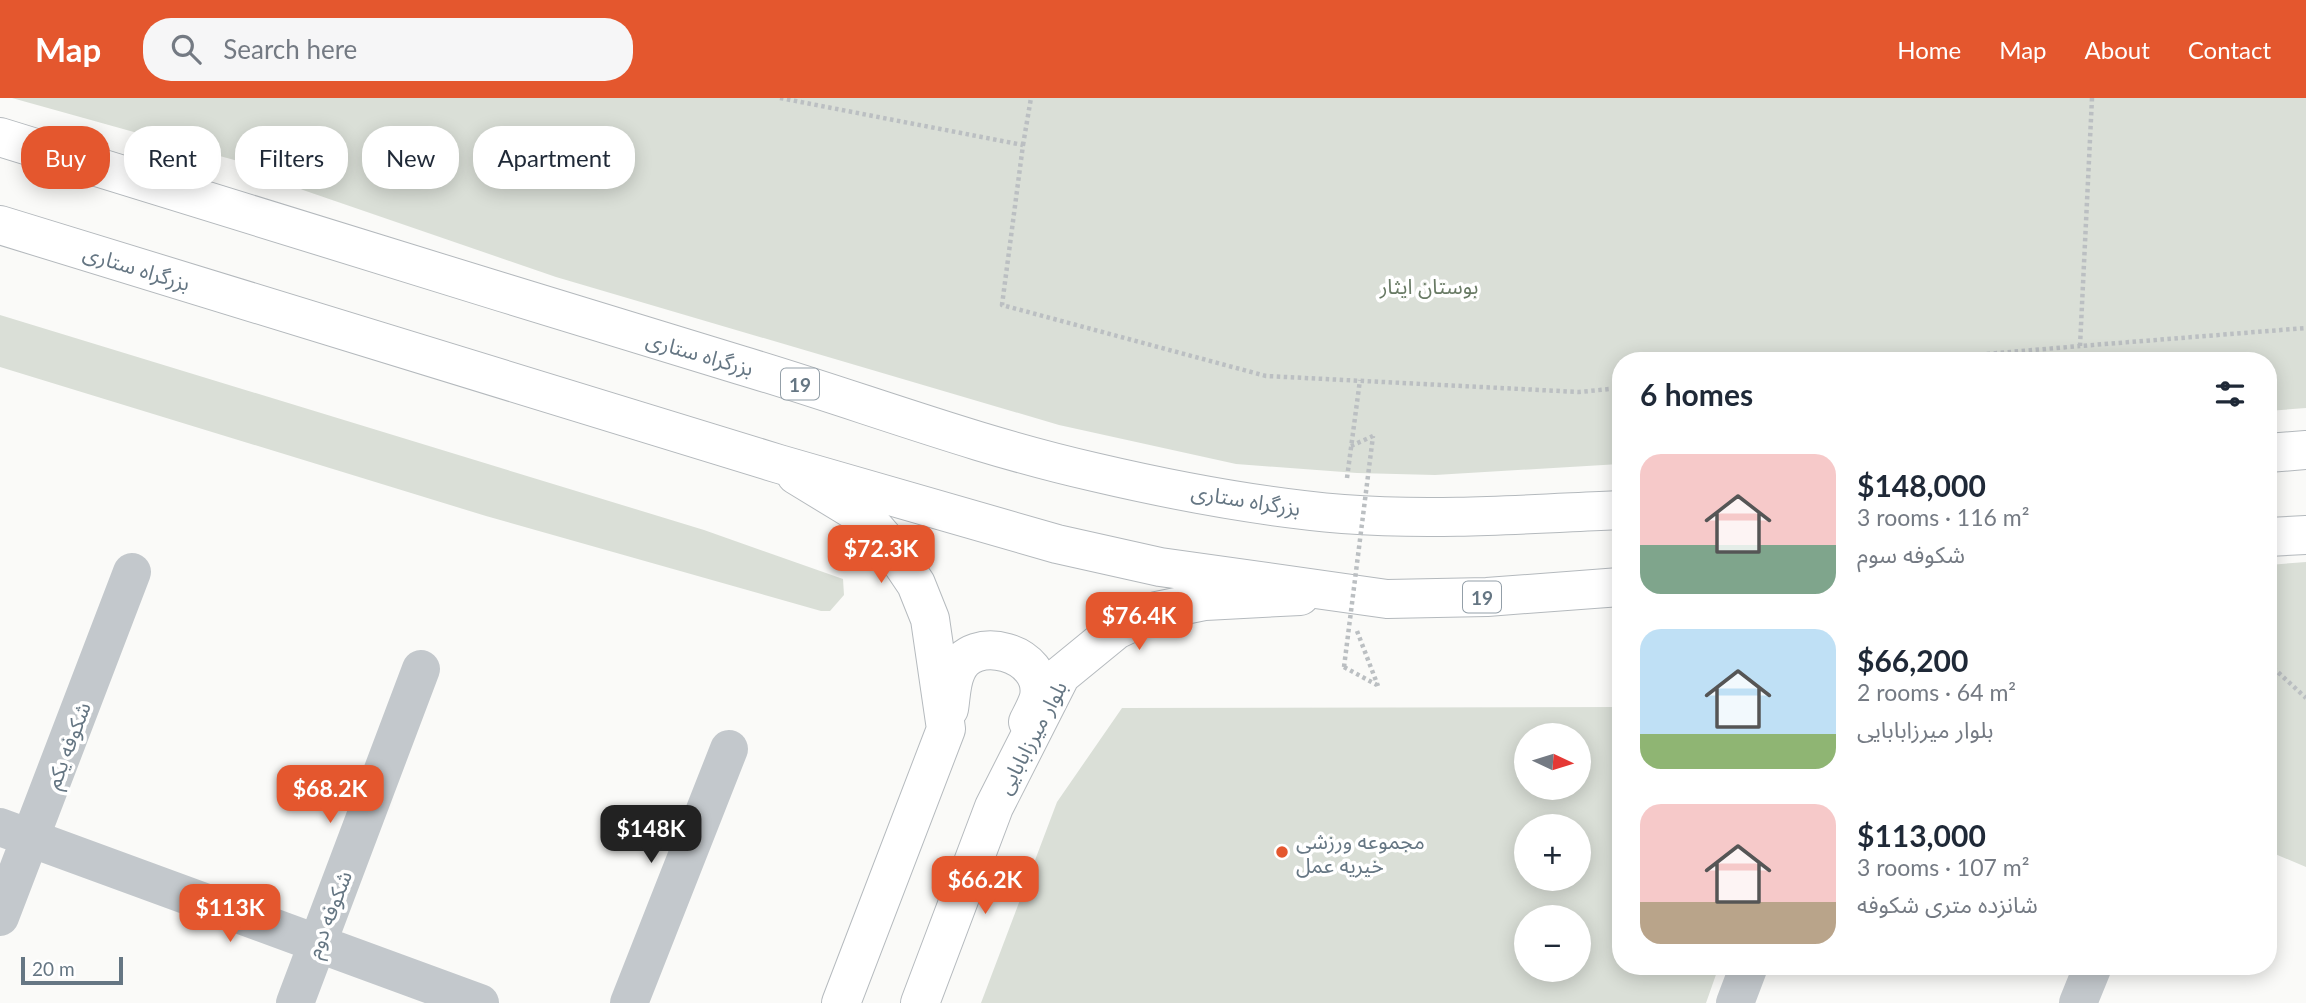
<!DOCTYPE html>
<html lang="en">
<head>
<meta charset="utf-8">
<style>
  :root { --surface:#fff; --page:#f6f6f7; --text:#1f2937; --muted:#747a83; --accent:#e4572e }
  body { margin:0; font-family:Lato,"Noto Sans Arabic",sans-serif; background:var(--page); color:var(--text); height:100vh; display:flex; flex-direction:column; font-size:26px; white-space:nowrap }
  * { box-sizing:border-box; margin:0 }
  p { font-size:23px; color:var(--muted) }
  .icon { flex:none; width:38px; height:38px; fill:none; stroke:currentColor; stroke-width:2; stroke-linecap:round; stroke-linejoin:round }
  .map { position:relative; flex:1; overflow:hidden }
  .drawer { position:absolute; left:1612px; top:254px; width:665px; height:623px; display:flex; flex-direction:column; background:var(--surface); border-radius:28px; box-shadow:0 4px 18px #0003 }
  .drawer>* { flex:none }
  .guide { position:absolute; left:21px; top:28px; width:665px; height:63px; display:flex; gap:14px }
  .needle { width:46px; rotate:94deg }
  .controls { position:absolute; left:1514px; top:625px; display:grid; gap:14px }
  .controls a { display:grid; place-items:center; width:77px; height:77px; border-radius:50%; background:var(--surface); box-shadow:0 4px 18px #0003; font-size:35px }
  .scale { position:absolute; left:21px; bottom:18px; width:102px; box-sizing:border-box; padding-left:7px; border:4px solid #657683; border-top:0; font-size:19px; line-height:24px; white-space:nowrap; color:#657683; -webkit-text-stroke:5px #fff; paint-order:stroke }
  .price { position:absolute; translate:-50% -60px; padding:0 16px; border-radius:14px; background:var(--accent); color:#fff; font-size:23px; line-height:46px; filter:drop-shadow(0 2px 4px #0008) }
  .price::after { content:''; position:absolute; left:50%; top:42px; width:21px; height:16px; margin-left:-10px; background:inherit; clip-path:polygon(0 0,100% 0,50% 100%) }
  .price.active { background:#222; color:#fff }
  ul { padding:0; list-style:none }
  li { display:flex; align-items:center; gap:21px; height:175px; padding:0 28px }
  li span { display:grid; place-items:center; flex:none; width:196px; height:140px; border-radius:21px; color:#555 }
  li>.icon { margin-inline-start:auto }
  span .icon { width:84px; height:84px; fill:#fffc; stroke-width:1 }
  li b { font-size:30px }
  h2 { display:flex; justify-content:space-between; align-items:center; height:84px; padding:0 28px; font-size:30px }
  .chip { padding:0 24px; border-radius:28px; background:var(--surface); box-shadow:0 4px 18px #0003; font-size:24px; line-height:63px }
  .chip.active { background:var(--accent); color:#fff }
  header { display:flex; align-items:center; gap:42px; box-sizing:border-box; height:98px; padding:0 35px; background:var(--accent); color:#fff }
  header strong { font-size:33px }
  nav { display:flex; gap:38px; margin-inline-start:auto; font-size:24px }
  .search { width:490px; height:63px; background:var(--page); display:flex; align-items:center; gap:18px; box-sizing:border-box; padding:0 24px; border-radius:28px; color:var(--muted); font-size:26px }
  .map>svg:first-child { display:block }
</style>
</head>
<body>
<header>
<strong>Map</strong>
<div class="search"><svg class="icon" aria-label="search" viewBox="0 0 24 24"><circle cx="10" cy="10" r="6"/><path d="M15 15l6 6"/></svg>Search here</div>
<nav><a>Home</a><a>Map</a><a>About</a><a>Contact</a></nav>
</header>
<div class="map">
<svg width="2306" height="905" viewBox="0 0 2306 905">
  <rect width="100%" height="100%" fill="#fafaf8"/>
  <path fill="#dadfd7" fill-rule="evenodd" d="M 12,0 L 2306,0 L 2306,310 L 2268,313 L 2268,262 L 1620,262 L 1620,366 L 1435,377 L 1357,375 L 1236,366 L 1059,327 L 556,179 L 303,92 L 245,65 Z
    M 0,217 L 704,432 L 843,481 L 844,497 L 830,513 L 821,513 L 486,418 L 0,269 Z
    M 2306,464 L 2306,769 L 2268,753 L 2268,467 Z
    M 1620,609 L 1620,868 L 1719,868 L 1706,905 L 981,905 L 1057,704 L 1122,610 ZM 1578,637 L 1578,690 L 1526,690 L 1526,637 ZM 1578,728 L 1578,780 L 1526,780 L 1526,728 ZM 1578,819 L 1578,872 L 1526,872 L 1526,819 Z"/>
  <g fill="none" stroke-linecap="round" stroke-linejoin="round">
    <defs>
      <path id="major" d="M 796,377 L 865,419 L 891,449 L 916,486 L 930,521 L 946,631 L 841,905
        M 949,611 C 951,599 951,585 956,574 C 971,533 1047,555 1039,599 C 1037,607 1032,616 1028,624
        M 920,905 L 994,709 L 1061,577 L 1116,532 L 1156,513 L 1205,503 L 1300,498"/>
      <path id="highway" d="M 0,39 C 246,115 493,192 740,267 C 858,302 974,347 1094,374 C 1175,393 1260,409 1343,416 C 1435,423 1528,416 1620,412
        M 0,127 L 779,366 L 1057,446 L 1160,469 L 1387,501 L 1487,499 L 1620,489
        M 2268,355 L 2306,352
        M 2268,439 L 2306,437"/>
    </defs>
    <use href="#major" stroke="#b5babe" stroke-width="40"/>
    <use href="#highway" stroke="#b4b9bd" stroke-width="40"/>
    <path stroke="#bbbfc2" stroke-width="4.5" stroke-dasharray="3.5 3.5" stroke-linecap="butt" d="M 780,0 L 1023,47 L 1002,207 L 1266,278 L 1579,294 L 1620,290
      M 2092,0 L 2080,248 L 2306,230
      M 1023,47 L 1031,0
      M 1917,262 L 2080,248
      M 1351,348 L 1373,338
      M 1347,380 L 1360,282
      M 1357,533 L 1378,588
      M 2268,565 L 2306,600
      M 1344,569 L 1377,587"/>
    <path stroke="#c3c8cc" stroke-width="38" d="M 0,729 L 480,905
      M 0,819 L 132,474
      M 295,905 L 421,571
      M 629,905 L 729,651
      M 1735,905 L 1749,868
      M 2078,905 L 2093,868"/>
    <use href="#major" stroke="#fff" stroke-width="38"/>
    <use href="#highway" stroke="#fff" stroke-width="38"/>
    <path stroke="#bbbfc2" stroke-width="4.5" stroke-dasharray="3.5 3.5" stroke-linecap="butt" d="M 1344,569 L 1373,338"/>
  </g>
  <circle fill="#e4572e" stroke="#fff" stroke-width="2.5" cx="1282" cy="754" r="7"/>
  <g text-anchor="middle" dominant-baseline="central" stroke-width="7" stroke-linejoin="round" paint-order="stroke">
    <g fill="#fff" stroke="#939fa8" stroke-width="2">
      <rect x="781" y="270.5" width="38" height="31" rx="5"/>
      <rect x="1463" y="483.5" width="38" height="31" rx="5"/>
    </g>
    <g font-size="19" font-weight="bold" fill="#657683">
      <text x="800" y="286">19</text>
      <text x="1482" y="499">19</text>
    </g>
    <g font-size="21" fill="#657683" stroke="#fff">
      <text transform="translate(137 169) rotate(17)">بزرگراه ستاری</text>
      <text transform="translate(700 255) rotate(16)">بزرگراه ستاری</text>
      <text transform="translate(1246 401) rotate(9)">بزرگراه ستاری</text>
      <text transform="translate(1031 639) rotate(-62)">بلوار میرزابابایی</text>
      <text transform="translate(67 647) rotate(-69)">شکوفه یکم</text>
      <text transform="translate(328 816) rotate(-69)">شکوفه دوم</text>
    </g>
    <g font-size="21" fill="#687a64" stroke="#fff">
      <text x="1429" y="187">بوستان ایثار</text>
    </g>
    <g font-size="21" fill="#657683" stroke="#fff" text-anchor="start">
      <text x="1296" y="742">مجموعه ورزشی<tspan x="1296" dy="24">خیریه عمل</tspan></text>
    </g>
  </g>
</svg>
<div class="controls">
<a><svg class="needle" viewBox="-14 -14 28 28"><path d="M0-13l5 13h-10z" fill="#e53935"/><path d="M0 13l5-13h-10z" fill="#747a83"/></svg></a>
<a>+</a>
<a>−</a>
</div>
<div class="scale">20 m</div>
<b class="price" style="left:881px;top:487px">$72.3K</b>
<b class="price" style="left:1139px;top:554px">$76.4K</b>
<b class="price" style="left:330px;top:727px">$68.2K</b>
<b class="price active" style="left:651px;top:767px">$148K</b>
<b class="price" style="left:985px;top:818px">$66.2K</b>
<b class="price" style="left:230px;top:846px">$113K</b>
<div class="guide">
<a class="chip active">Buy</a>
<a class="chip">Rent</a>
<a class="chip">Filters</a>
<a class="chip">New</a>
<a class="chip">Apartment</a>
</div>
<section class="drawer">
<h2>6 homes<svg class="icon" aria-label="filters" viewBox="0 0 24 24"><path d="M4 7h16M4 17h16"/><circle cx="9" cy="7" r="2"/><circle cx="15" cy="17" r="2"/></svg></h2>
<ul>
<li><span style="background:linear-gradient(#f6c9c9 65%,#7fa58c 0)"><svg class="icon" aria-label="home" viewBox="0 0 24 24"><path d="M3 11l9-7 9 7M6 9v11h12V9"/></svg></span><div><b>$148,000</b><p>3 rooms · 116 m²</p><p>شکوفه سوم</p></div></li>
<li><span style="background:linear-gradient(#bfe0f5 75%,#8fb573 0)"><svg class="icon" aria-label="home" viewBox="0 0 24 24"><path d="M3 11l9-7 9 7M6 9v11h12V9"/></svg></span><div><b>$66,200</b><p>2 rooms · 64 m²</p><p>بلوار میرزابابایی</p></div></li>
<li><span style="background:linear-gradient(#f6c9c9 70%,#b9a48a 0)"><svg class="icon" aria-label="home" viewBox="0 0 24 24"><path d="M3 11l9-7 9 7M6 9v11h12V9"/></svg></span><div><b>$113,000</b><p>3 rooms · 107 m²</p><p>شانزده متری شکوفه</p></div></li>
</ul>
</section>
</div>
</body>
</html>
